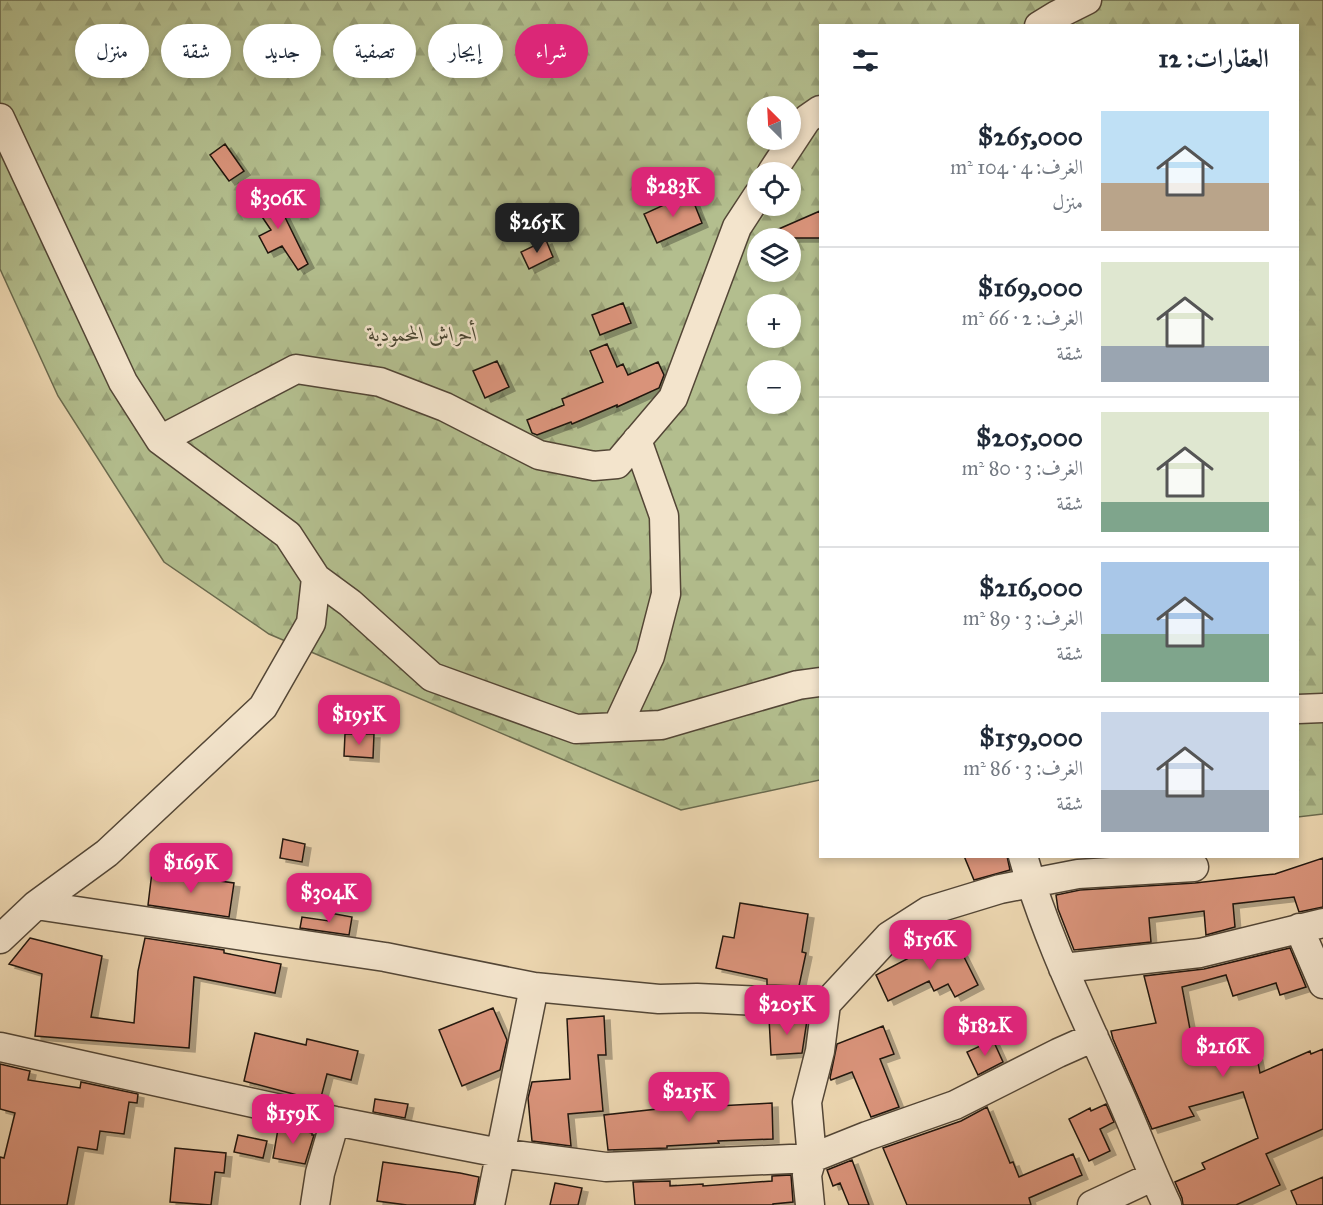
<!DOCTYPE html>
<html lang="ar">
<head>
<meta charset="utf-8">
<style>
  :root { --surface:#fff; --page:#f2f2f3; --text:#1f2937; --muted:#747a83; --line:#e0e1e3; --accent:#db2777 }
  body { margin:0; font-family:"IM FELL Great Primer",Amiri,serif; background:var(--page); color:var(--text); direction:rtl; height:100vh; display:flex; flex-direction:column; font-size:22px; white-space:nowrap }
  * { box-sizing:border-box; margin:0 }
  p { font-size:20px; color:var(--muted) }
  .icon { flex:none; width:33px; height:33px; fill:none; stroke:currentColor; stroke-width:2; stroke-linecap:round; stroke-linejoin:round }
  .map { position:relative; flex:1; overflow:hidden; direction:ltr }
  .side { position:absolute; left:819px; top:24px; width:480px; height:834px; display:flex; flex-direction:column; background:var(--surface); border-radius:0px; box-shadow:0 3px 9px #0003; direction:rtl }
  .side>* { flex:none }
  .banner { position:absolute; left:18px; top:24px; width:570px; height:54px; direction:rtl; display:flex; gap:12px }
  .needle { width:39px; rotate:336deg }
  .controls { position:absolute; left:747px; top:96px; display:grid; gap:12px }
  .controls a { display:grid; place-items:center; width:54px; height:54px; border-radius:50%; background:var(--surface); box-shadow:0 3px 9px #0003; font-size:30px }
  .price { position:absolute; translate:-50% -51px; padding:0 14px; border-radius:12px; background:var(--accent); color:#fff; font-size:20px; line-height:39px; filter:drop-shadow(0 2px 3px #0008) }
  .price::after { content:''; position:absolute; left:50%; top:36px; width:18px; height:14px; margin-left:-9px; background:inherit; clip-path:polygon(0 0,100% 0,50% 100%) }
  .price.on { background:#222; color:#fff }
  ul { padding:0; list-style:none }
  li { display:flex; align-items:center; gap:18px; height:150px; padding:0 30px }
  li+li { border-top:2px solid var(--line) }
  li span { display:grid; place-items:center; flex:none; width:168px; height:120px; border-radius:0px; color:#555 }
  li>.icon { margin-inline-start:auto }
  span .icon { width:72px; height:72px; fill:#fffc; stroke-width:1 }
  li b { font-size:26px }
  h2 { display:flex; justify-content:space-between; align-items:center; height:72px; padding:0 30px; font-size:26px }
  .tag { padding:0 21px; border-radius:27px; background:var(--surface); box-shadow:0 3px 9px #0003; font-size:21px; line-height:54px }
  .tag.on { background:var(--accent); color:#fff }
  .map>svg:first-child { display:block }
</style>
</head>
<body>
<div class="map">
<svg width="1323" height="1205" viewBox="0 0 1323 1205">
  <defs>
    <pattern id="forest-firs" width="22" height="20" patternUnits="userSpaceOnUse" patternTransform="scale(1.5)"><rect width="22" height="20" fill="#b3be8e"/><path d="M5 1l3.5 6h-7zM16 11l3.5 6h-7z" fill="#9aa379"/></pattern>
    <filter id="shadow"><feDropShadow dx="6" dy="4" stdDeviation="0" flood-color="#0004"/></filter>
  </defs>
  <rect width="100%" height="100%" fill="#ecd6b0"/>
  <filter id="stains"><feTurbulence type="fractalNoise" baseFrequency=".00333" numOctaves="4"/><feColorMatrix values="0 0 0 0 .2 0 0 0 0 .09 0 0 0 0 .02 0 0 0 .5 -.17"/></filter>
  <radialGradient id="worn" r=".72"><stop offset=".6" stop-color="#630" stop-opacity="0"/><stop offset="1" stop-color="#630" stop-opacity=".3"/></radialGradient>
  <path fill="url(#forest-firs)" stroke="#6a6a4e" stroke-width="1.5" fill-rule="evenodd" d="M 0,0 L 1323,0 L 1323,814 L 1298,817 L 1298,26 L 820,26 L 820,780 L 681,810 L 269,634 L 164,562 L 58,396 L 0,269 ZM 758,106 L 790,106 L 790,140 L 758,140 ZM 758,172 L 790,172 L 790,206 L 758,206 ZM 758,238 L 790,238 L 790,272 L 758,272 ZM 758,304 L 790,304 L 790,338 L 758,338 ZM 758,370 L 790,370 L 790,404 L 758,404 Z"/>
  <path fill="#d9937a" stroke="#20160d" stroke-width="1.5" filter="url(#shadow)" d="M 225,144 L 244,171 L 229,181 L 210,155 Z
    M 270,190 L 280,204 L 279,205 L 308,264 L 298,270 L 282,246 L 268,253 L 259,236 L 271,230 L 252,202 Z
    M 690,193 L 702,223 L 657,243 L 644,214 Z
    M 820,211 L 820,238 L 758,238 Z
    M 546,240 L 553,257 L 529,269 L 521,252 Z
    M 623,303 L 631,323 L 600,335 L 592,315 Z
    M 607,344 L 617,367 L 623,364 L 628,375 L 658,362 L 664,375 L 659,388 L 617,407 L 617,405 L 572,424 L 571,422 L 537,435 L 532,433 L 527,420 L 564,405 L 562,399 L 603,382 L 590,351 Z
    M 497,361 L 509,387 L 485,398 L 473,371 Z
    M 345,734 L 374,734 L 373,758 L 344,756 Z
    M 283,839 L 305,844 L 302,862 L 280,858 Z
    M 964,856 L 1007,856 L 1010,870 L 974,880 Z
    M 1323,858 L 1323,907 L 1299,912 L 1294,897 L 1233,904 L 1235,927 L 1206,935 L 1204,911 L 1149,918 L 1151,942 L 1074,950 L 1058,909 L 1056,895 L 1080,890 L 1195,883 L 1275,874 Z
    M 152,872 L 234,883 L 229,917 L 148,905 Z
    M 740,903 L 808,914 L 802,952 L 806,953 L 799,986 L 767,985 L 767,979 L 716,968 L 723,936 L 734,938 Z
    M 330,913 L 352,917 L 349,935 L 300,928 L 302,917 L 329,921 Z
    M 953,935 L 978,985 L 955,997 L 948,984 L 934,991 L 929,981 L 888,1001 L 876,975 Z
    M 30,938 L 102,956 L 91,1017 L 134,1023 L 138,971 L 145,938 L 224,950 L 224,953 L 281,964 L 275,993 L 194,977 L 189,1048 L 35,1036 L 42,974 L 9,964 Z
    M 1290,948 L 1306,987 L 1280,995 L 1276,983 L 1233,996 L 1226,975 L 1182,987 L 1193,1045 L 1252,1033 L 1260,1073 L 1310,1051 L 1311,1054 L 1323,1049 L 1323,1129 L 1266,1154 L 1280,1185 L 1236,1205 L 1183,1205 L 1182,1198 L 1175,1182 L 1205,1169 L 1202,1163 L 1258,1138 L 1243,1092 L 1189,1107 L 1194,1116 L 1152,1129 L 1113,1039 L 1111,1031 L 1156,1023 L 1144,976 L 1204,969 Z
    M 493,1008 L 507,1040 L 500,1070 L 462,1086 L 439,1030 Z
    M 604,1016 L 606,1055 L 598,1055 L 603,1111 L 568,1114 L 571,1146 L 532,1141 L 528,1098 L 532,1082 L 570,1079 L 567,1019 Z
    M 769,1018 L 807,1020 L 802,1053 L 771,1055 Z
    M 883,1026 L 894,1054 L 880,1059 L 899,1107 L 871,1117 L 852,1072 L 831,1080 L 830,1078 L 837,1044 Z
    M 255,1033 L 306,1045 L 307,1039 L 358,1051 L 351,1080 L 327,1074 L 320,1101 L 244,1081 Z
    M 993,1040 L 1003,1062 L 978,1075 L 967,1052 Z
    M 0,1064 L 30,1071 L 28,1080 L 80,1088 L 81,1082 L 138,1094 L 137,1103 L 129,1102 L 124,1134 L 100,1131 L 97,1150 L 78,1147 L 67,1205 L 0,1205 L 0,1157 L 4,1158 L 15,1113 L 0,1109 Z
    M 716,1091 L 717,1106 L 772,1103 L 773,1139 L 718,1141 L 719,1143 L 667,1146 L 667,1148 L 608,1150 L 604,1115 L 666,1108 L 665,1093 Z
    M 375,1099 L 408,1104 L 405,1118 L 373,1112 Z
    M 1106,1104 L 1114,1122 L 1100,1129 L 1110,1151 L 1089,1161 L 1069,1119 L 1090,1108 L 1091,1111 Z
    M 987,1107 L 1010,1163 L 1013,1162 L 1019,1177 L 1073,1154 L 1082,1175 L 1029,1198 L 1031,1205 L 907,1205 L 883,1148 L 961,1121 Z
    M 289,1128 L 312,1133 L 312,1135 L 314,1135 L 305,1164 L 273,1158 L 278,1129 L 288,1130 Z
    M 238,1135 L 267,1141 L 263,1158 L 234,1152 Z
    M 175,1148 L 226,1153 L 224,1173 L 215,1172 L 211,1205 L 170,1202 Z
    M 852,1160 L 869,1205 L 849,1205 L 840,1183 L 833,1186 L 827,1170 Z
    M 383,1162 L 460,1173 L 479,1177 L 474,1205 L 407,1205 L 377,1201 Z
    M 791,1175 L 793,1202 L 773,1204 L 773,1205 L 635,1205 L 633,1182 L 670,1181 L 670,1186 L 703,1184 L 703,1186 L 772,1181 L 772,1176 Z
    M 1323,1177 L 1323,1205 L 1297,1205 L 1291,1191 Z
    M 555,1183 L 582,1188 L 578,1205 L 550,1205 Z"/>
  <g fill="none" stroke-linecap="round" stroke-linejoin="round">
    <defs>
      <path id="minor" d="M 1039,26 L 1057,15 L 1087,0
        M 0,118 L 123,382 L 160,440 L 288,535 L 316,578 L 311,623 L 263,707 L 107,853 L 36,905 L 0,939
        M 772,172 L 807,119 L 820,110
        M 160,440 L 296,369 L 380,382 L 445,407 L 539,455 L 594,466 L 617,464 L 673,398 L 737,227 L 758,195
        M 316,578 L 350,603 L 432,677 L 576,729 L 661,725 L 798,685 L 820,682
        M 1298,709 L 1323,708
        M 617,727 L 650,656 L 666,594 L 664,516 L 637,440
        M 1023,856 C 1046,938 1084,1014 1118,1091 C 1135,1129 1149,1167 1167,1205
        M 36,905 L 385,957 L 534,987 L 659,999 L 697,998 L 826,1004 L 889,936 L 928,911 L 1000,889 L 1078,874 L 1194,867
        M 1299,928 L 1323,984
        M 1063,968 L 1200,953 L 1323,923
        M 0,1047 L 335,1121 L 500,1153 L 606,1167 L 812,1158 L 867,1136 L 955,1105 L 1058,1053 L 1094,1037
        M 315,1205 L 320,1173 L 335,1121
        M 490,1205 L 534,987
        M 810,1205 L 807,1175 L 812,1158 L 807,1102 L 820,1051 L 826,1004
        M 1092,1205 L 1154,1176"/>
    </defs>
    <use href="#minor" stroke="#534636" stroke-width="31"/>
    <use href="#minor" stroke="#f3e4cc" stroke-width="28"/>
  </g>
  <g text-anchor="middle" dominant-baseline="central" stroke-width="5" stroke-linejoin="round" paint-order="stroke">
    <g font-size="21" font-style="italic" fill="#4c4834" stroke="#f3e4cc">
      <text x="423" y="334">أحراش المحمودية</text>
    </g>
  </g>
  <rect width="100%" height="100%" filter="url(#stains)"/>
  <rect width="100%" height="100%" fill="url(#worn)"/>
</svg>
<div class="controls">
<a><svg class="needle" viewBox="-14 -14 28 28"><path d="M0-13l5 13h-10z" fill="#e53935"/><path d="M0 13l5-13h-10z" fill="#747a83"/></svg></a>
<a><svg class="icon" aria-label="locate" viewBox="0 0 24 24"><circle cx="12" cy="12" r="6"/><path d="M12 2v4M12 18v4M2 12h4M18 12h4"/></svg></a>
<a><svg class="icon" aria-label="layers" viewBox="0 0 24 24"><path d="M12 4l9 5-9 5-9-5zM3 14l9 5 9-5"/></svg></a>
<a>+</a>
<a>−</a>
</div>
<b class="price" style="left:673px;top:218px">$283K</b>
<b class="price" style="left:278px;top:230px">$306K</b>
<b class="price on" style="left:537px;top:254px">$265K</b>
<b class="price" style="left:359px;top:746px">$195K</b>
<b class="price" style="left:191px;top:894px">$169K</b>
<b class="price" style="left:329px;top:924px">$304K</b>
<b class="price" style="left:930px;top:971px">$156K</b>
<b class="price" style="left:787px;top:1036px">$205K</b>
<b class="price" style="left:985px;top:1057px">$182K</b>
<b class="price" style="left:1223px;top:1078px">$216K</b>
<b class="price" style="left:689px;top:1123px">$215K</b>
<b class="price" style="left:293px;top:1145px">$159K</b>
<div class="banner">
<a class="tag on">شراء</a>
<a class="tag">إيجار</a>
<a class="tag">تصفية</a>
<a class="tag">جديد</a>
<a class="tag">شقة</a>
<a class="tag">منزل</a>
</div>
<section class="side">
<h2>العقارات: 12<svg class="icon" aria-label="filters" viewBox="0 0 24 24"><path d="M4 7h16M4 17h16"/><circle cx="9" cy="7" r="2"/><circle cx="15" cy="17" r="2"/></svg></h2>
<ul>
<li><span style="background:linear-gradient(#bfe0f5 60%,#b9a48a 0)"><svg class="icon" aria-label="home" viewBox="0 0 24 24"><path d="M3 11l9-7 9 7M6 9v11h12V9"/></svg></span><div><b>$265,000</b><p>الغرف: 4 · 104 m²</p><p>منزل</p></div></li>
<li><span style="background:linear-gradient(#dfe7d0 70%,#9aa5b1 0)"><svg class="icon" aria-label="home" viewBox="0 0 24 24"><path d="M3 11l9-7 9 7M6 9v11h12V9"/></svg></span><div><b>$169,000</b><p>الغرف: 2 · 66 m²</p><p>شقة</p></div></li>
<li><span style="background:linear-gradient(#dfe7d0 75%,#7fa58c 0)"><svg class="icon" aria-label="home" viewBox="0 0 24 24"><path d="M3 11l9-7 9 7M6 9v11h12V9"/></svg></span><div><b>$205,000</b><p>الغرف: 3 · 80 m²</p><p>شقة</p></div></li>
<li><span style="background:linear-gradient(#a9c7e8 60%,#7fa58c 0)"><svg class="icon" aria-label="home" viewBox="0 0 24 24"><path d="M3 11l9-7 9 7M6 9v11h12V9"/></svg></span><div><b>$216,000</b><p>الغرف: 3 · 89 m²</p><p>شقة</p></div></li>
<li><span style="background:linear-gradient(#c9d6e8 65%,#9aa5b1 0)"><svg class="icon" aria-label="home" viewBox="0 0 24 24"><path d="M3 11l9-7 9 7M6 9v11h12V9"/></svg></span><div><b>$159,000</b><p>الغرف: 3 · 86 m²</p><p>شقة</p></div></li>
</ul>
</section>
</div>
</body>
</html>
